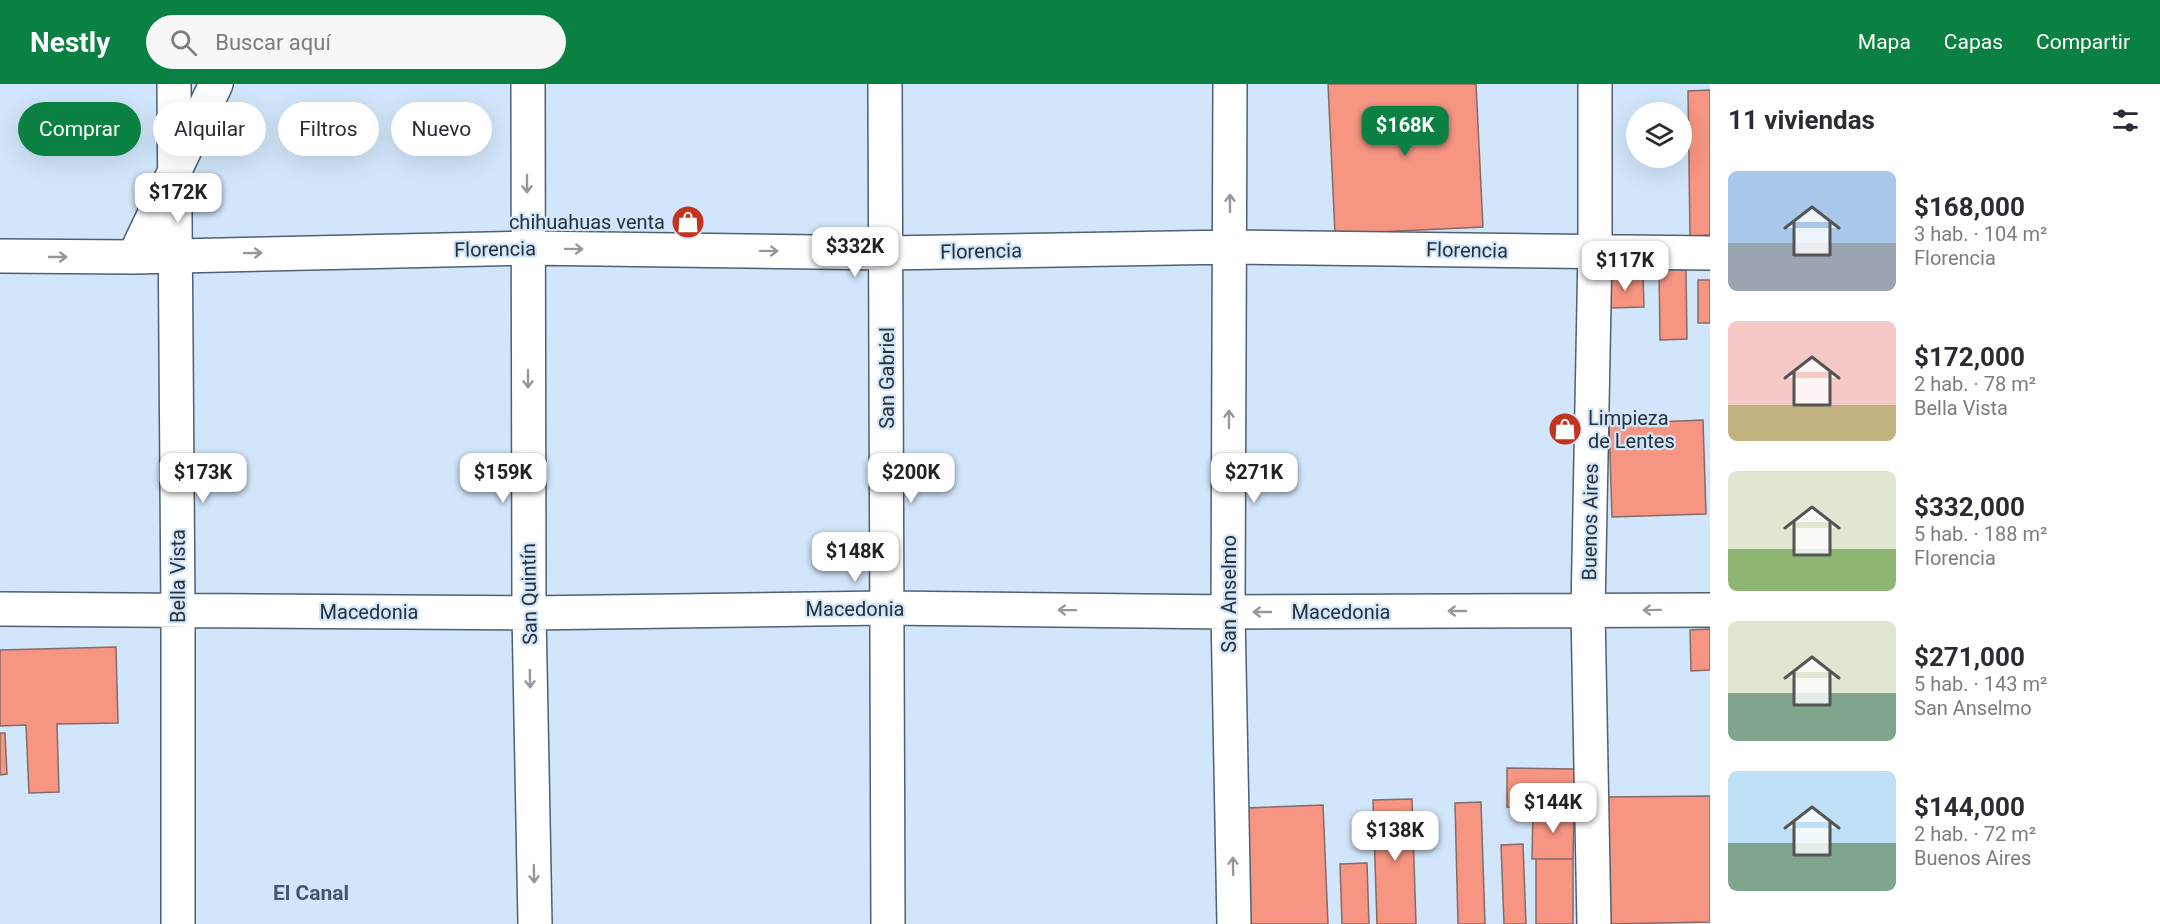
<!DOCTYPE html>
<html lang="es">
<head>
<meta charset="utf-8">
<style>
  :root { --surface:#fff; --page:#f7f7f7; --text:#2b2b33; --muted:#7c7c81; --accent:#0b8043 }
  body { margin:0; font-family:Roboto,sans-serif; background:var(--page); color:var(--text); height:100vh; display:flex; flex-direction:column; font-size:22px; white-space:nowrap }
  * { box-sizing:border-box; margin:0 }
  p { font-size:20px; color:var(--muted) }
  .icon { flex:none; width:33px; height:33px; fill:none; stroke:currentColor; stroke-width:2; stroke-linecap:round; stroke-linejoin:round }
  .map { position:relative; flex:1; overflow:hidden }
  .details { display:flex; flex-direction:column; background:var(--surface); width:450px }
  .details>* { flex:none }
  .hud { position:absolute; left:18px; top:18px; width:570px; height:54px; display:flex; gap:12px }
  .buttons { position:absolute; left:1626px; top:18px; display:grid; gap:12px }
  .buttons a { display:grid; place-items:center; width:66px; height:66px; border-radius:50%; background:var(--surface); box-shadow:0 6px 24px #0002; font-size:30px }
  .price { position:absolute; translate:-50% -51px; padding:0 14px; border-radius:12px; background:#fff; color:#222; font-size:20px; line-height:39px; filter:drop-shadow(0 2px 3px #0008) }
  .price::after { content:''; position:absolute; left:50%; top:36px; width:18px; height:14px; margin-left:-9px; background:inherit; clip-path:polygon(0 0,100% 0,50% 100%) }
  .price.on { background:var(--accent); color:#fff }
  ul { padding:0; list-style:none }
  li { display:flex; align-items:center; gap:18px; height:150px; padding:0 18px }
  li span { display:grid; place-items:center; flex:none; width:168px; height:120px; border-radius:9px; color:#555 }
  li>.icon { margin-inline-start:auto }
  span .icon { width:72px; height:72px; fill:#fffc; stroke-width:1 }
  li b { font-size:26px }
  h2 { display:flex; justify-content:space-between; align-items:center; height:72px; padding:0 18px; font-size:26px }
  .chip { padding:0 21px; border-radius:27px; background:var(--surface); box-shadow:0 6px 24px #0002; font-size:21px; line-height:54px }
  .chip.on { background:var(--accent); color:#fff }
  header { display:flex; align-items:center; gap:36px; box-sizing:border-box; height:84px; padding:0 30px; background:var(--accent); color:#fff }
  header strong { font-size:28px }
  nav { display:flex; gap:33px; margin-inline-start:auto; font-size:21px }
  .search { width:420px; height:54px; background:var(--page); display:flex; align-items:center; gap:15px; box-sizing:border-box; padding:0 21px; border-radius:33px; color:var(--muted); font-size:22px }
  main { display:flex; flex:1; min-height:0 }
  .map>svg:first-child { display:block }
</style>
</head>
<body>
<header>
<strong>Nestly</strong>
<div class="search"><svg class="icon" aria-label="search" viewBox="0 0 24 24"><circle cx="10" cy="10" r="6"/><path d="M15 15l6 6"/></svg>Buscar aquí</div>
<nav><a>Mapa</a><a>Capas</a><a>Compartir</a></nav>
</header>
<main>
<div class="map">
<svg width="1710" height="840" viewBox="0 0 1710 840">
  <rect width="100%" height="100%" fill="#d1e6fb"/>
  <path fill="#f59582" stroke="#866a65" stroke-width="1.5" d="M 1328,0 L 1476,0 L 1483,143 L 1335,150 Z
    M 1710,6 L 1710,151 L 1690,152 L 1688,7 Z
    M 1659,186 L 1686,186 L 1687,255 L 1660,256 Z
    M 1607,192 L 1643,192 L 1644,223 L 1608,224 Z
    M 1698,196 L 1710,196 L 1710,239 L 1698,239 Z
    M 1703,336 L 1706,430 L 1612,433 L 1609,340 Z
    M 1710,545 L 1710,586 L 1691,587 L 1690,546 Z
    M 116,563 L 118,639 L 57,640 L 59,708 L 29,709 L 26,641 L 0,642 L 0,566 Z
    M 0,649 L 5,649 L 7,690 L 0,691 Z
    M 1507,684 L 1574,685 L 1574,724 L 1507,723 Z
    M 1710,712 L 1710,838 L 1610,840 L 1605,713 Z
    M 1412,715 L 1416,840 L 1377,840 L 1373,716 Z
    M 1481,718 L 1485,840 L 1458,840 L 1455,719 Z
    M 1323,721 L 1328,840 L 1250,840 L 1245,724 Z
    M 1533,724 L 1574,724 L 1573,775 L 1532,775 Z
    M 1523,760 L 1526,840 L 1504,840 L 1501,761 Z
    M 1536,775 L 1573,775 L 1573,840 L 1536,840 Z
    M 1367,779 L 1369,840 L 1342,840 L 1340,780 Z"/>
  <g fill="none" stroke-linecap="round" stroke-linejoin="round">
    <defs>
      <path id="minor" d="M 174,0 L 178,528 L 178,840
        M 528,0 L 529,529 L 535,840
        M 885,0 L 888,840
        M 1230,0 L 1228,528 L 1234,840
        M 0,172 L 134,173 L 527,164 L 887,169 L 1230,163 L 1710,169
        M 134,173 L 216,0
        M 0,525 L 529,529 L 886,524 L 1228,528 L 1710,526
        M 1594,840 L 1588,527 L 1595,167 L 1595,0"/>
    </defs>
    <use href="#minor" stroke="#4e6072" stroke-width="36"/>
    <use href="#minor" stroke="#fff" stroke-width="33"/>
  </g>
  <defs><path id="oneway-shaft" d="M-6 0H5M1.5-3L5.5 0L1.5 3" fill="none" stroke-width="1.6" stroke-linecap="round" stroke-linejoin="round" transform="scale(1.5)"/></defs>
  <g stroke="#94989c">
    <use href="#oneway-shaft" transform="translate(527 100) rotate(90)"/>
    <use href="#oneway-shaft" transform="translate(1230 119) rotate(-90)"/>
    <use href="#oneway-shaft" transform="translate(574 165) rotate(1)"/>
    <use href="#oneway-shaft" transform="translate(769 167) rotate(1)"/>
    <use href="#oneway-shaft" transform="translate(253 169) rotate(-1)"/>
    <use href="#oneway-shaft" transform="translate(58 173)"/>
    <use href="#oneway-shaft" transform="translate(528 295) rotate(90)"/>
    <use href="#oneway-shaft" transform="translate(1229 335) rotate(-90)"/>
    <use href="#oneway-shaft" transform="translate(1067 526) rotate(-179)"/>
    <use href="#oneway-shaft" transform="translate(1652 526) rotate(179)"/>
    <use href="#oneway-shaft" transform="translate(1457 527) rotate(180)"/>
    <use href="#oneway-shaft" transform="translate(1262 528) rotate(180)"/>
    <use href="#oneway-shaft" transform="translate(530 595) rotate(89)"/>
    <use href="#oneway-shaft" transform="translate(1233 782) rotate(-91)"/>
    <use href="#oneway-shaft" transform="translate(534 790) rotate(89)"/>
  </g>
  <defs>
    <symbol id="shop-disc" viewBox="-11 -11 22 22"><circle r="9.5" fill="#c1351e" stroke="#d1e6fb"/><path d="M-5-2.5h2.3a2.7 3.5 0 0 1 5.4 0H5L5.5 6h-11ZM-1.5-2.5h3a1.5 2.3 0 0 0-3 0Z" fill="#fff"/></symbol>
  </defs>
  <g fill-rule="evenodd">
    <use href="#shop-disc" x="669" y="119" width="38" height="38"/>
    <use href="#shop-disc" x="1546" y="326" width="38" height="38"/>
  </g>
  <g text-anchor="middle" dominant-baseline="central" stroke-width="4.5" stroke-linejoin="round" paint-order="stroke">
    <g font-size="20" fill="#283038" stroke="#d1e6fb" text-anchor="end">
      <text x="665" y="138">chihuahuas venta</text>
      <text x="1588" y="334" text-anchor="start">Limpieza<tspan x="1588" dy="23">de Lentes</tspan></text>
    </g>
    <g font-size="20" fill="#283038" stroke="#d1e6fb">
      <text transform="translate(495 165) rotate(-1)">Florencia</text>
      <text transform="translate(1467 166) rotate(1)">Florencia</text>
      <text transform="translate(981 167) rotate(-1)">Florencia</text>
      <text transform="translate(887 294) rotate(-90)">San Gabriel</text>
      <text transform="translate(1590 438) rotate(-89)">Buenos Aires</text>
      <text transform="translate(178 492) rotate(-90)">Bella Vista</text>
      <text transform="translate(529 510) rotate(-91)">San Quintín</text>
      <text transform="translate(1229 510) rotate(-90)">San Anselmo</text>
      <text x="855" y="525">Macedonia</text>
      <text x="369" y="528">Macedonia</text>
      <text x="1341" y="528">Macedonia</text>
    </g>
    <g font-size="21" font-weight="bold" fill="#445667" stroke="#d1e6fb">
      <text x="311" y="809">El Canal</text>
    </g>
  </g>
</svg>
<div class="buttons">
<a><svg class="icon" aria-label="layers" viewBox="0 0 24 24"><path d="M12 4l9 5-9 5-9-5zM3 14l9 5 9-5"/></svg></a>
</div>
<b class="price on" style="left:1405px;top:73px">$168K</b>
<b class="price" style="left:178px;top:140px">$172K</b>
<b class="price" style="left:855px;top:194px">$332K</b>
<b class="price" style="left:1625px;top:208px">$117K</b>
<b class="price" style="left:203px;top:420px">$173K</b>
<b class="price" style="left:503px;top:420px">$159K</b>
<b class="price" style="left:911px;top:420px">$200K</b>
<b class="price" style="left:1254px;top:420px">$271K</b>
<b class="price" style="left:855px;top:499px">$148K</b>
<b class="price" style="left:1553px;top:750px">$144K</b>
<b class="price" style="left:1395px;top:778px">$138K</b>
<div class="hud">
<a class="chip on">Comprar</a>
<a class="chip">Alquilar</a>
<a class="chip">Filtros</a>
<a class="chip">Nuevo</a>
</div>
</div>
<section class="details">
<h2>11 viviendas<svg class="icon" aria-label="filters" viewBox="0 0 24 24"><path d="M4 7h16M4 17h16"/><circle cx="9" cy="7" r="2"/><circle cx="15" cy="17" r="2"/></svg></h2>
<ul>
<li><span style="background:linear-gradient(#a9c7e8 60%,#9aa5b1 0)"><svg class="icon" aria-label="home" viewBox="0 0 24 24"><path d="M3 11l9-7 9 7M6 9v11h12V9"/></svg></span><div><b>$168,000</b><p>3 hab. · 104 m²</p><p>Florencia</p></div></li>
<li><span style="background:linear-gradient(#f6c9c9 70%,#c2b280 0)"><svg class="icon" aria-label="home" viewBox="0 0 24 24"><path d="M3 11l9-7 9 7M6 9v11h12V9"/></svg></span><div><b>$172,000</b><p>2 hab. · 78 m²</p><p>Bella Vista</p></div></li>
<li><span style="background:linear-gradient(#dfe7d0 65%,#8fb573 0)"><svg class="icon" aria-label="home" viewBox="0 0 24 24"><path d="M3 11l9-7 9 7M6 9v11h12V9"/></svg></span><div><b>$332,000</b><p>5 hab. · 188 m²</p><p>Florencia</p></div></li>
<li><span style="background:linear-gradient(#dfe7d0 60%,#7fa58c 0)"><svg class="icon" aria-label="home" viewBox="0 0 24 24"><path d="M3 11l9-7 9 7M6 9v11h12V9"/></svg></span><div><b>$271,000</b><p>5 hab. · 143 m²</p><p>San Anselmo</p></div></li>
<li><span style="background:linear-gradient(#bfe0f5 60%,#7fa58c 0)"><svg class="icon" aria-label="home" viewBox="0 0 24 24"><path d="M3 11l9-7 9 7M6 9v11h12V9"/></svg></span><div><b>$144,000</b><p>2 hab. · 72 m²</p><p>Buenos Aires</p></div></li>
</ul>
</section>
</main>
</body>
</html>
